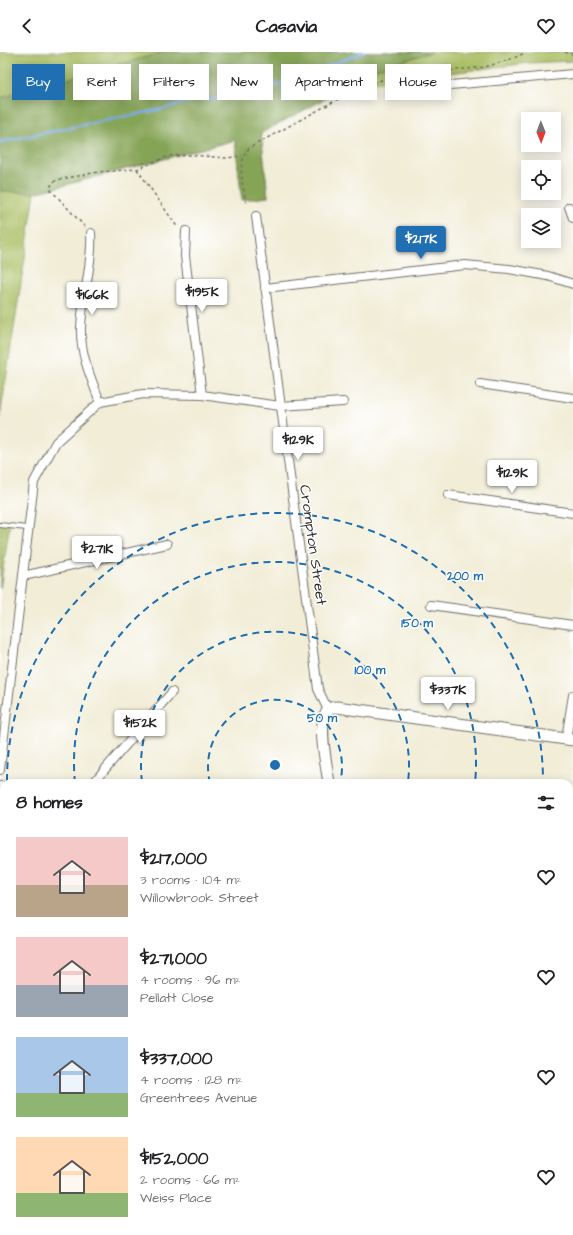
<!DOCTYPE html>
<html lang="en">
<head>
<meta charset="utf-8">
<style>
  :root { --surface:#fff; --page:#f6f6f6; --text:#202124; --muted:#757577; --accent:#1f6fb2 }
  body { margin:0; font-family:"Architects Daughter",sans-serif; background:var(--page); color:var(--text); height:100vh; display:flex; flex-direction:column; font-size:15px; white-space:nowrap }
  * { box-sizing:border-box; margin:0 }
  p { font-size:13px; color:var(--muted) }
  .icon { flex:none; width:22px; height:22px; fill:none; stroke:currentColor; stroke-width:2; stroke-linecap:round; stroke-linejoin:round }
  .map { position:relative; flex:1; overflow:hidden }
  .sheet { position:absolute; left:0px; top:727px; width:573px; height:456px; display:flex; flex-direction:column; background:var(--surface); border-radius:12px 12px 0 0; box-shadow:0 2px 10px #0003 }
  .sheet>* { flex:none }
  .top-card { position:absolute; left:12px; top:12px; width:549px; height:36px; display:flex; gap:8px }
  .needle { width:26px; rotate:179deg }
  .fabs { position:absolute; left:521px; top:60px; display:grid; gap:8px }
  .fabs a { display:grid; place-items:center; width:40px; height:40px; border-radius:0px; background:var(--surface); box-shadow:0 2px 10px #0003; font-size:20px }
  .price { position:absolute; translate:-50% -34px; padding:0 9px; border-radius:4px; background:#fff; color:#222; font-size:13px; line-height:26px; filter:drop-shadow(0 1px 2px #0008) }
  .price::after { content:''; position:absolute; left:50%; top:24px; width:12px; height:9px; margin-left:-6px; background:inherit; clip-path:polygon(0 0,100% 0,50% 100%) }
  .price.active { background:var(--accent); color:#fff }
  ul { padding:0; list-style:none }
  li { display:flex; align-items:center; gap:12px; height:100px; padding:0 16px }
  li span { display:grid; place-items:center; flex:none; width:112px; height:80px; border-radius:0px; color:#555 }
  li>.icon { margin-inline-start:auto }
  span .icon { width:48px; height:48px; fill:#fffc; stroke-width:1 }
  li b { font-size:17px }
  h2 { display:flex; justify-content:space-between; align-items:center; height:48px; padding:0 16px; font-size:17px }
  .pill { padding:0 14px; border-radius:0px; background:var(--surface); box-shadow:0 2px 10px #0003; font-size:14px; line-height:36px }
  .pill.active { background:var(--accent); color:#fff }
  header { display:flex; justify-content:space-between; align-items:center; height:52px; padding:0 16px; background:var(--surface); font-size:18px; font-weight:800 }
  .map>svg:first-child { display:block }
</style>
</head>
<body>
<header><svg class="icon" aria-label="back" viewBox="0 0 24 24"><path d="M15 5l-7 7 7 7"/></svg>Casavia<svg class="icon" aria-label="heart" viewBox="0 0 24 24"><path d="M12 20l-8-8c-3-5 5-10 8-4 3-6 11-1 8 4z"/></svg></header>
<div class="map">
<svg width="573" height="1183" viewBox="0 0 573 1183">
  <rect width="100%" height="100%" fill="#fff"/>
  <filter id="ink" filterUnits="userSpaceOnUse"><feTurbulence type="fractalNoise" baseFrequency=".025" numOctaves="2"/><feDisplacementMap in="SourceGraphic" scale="8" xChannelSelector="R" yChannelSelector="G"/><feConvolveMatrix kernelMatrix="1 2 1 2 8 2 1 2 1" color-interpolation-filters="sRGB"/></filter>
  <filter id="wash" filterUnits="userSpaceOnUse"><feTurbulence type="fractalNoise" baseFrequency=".012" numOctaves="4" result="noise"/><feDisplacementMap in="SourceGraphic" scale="16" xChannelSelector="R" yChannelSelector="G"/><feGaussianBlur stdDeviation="0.9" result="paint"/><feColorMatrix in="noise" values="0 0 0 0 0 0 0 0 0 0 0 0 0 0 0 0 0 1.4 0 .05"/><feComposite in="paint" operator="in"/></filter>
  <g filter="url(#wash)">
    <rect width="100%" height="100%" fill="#f1edd7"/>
    <path fill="#a8bd61" stroke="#6a7446" d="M 0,0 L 573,0 L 573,9 L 528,11 L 349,34 L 261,81 L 268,145 L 242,148 L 235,88 L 35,141 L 0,365 Z
      M 0,468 L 10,471 L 0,536 Z
      M 4,769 L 4,821 L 0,823 L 0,790 Z"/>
    <path fill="#86a457" stroke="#586841" d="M 164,0 L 432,0 L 376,17 L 349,34 L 261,81 L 268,145 L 242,148 L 235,88 L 35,141 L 0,139 L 0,46 Z"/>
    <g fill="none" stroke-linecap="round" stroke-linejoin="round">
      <path stroke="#7aabe5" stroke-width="2.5" d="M 0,90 L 162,57 L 194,48 L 249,44 L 364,0"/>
    </g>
  </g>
  <g filter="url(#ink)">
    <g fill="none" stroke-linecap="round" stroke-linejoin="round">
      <defs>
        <path id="service" d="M 0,473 L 27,476"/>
        <path id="minor" d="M 395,38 L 573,22
          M 569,155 L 573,166
          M 256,164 L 318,637 L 328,658
          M 186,179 L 185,204 L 202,343
          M 91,181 C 93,213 82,244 81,276 C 80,302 91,326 100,350
          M 265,236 L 465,213 L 509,217 L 548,224 L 573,232
          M 480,332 L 573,346
          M 448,443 L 573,461
          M 23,524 L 167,492
          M 431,553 L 573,573
          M 566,687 L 573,643
          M 0,718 L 34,430 L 56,390 L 100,350 L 143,342 L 202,343 L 280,354 L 343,350
          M 93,731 L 172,640
          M 0,734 L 4,734"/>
        <path id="tertiary" d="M 329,731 C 327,715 316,670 328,658 C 331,655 334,655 337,655 L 573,688
          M 170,1183 L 175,1179"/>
      </defs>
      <use href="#service" stroke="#706f67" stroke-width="6"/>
      <use href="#minor" stroke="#706f67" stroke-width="10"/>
      <use href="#tertiary" stroke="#706f67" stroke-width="13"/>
      <path stroke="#706f67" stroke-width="1.5" stroke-dasharray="3 3" stroke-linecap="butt" d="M 565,0 L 573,2
        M 137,117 L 178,176
        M 246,151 C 243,132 236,112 249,96 L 364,33 L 397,24 L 485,15 L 514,6 L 526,0
        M 85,175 L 50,137 L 52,131 L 57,128 L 98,120 L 137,117 L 169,104 L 190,103 L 226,106 L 242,104"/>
      <use href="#service" stroke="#fff" stroke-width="4"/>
      <use href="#minor" stroke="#fff" stroke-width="8"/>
      <use href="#tertiary" stroke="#fff" stroke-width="11"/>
    </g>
  </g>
  <g fill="none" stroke="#1f6fb2" stroke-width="2" stroke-dasharray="7 5">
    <path d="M210 731A67 67 0 1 1 340 731"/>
    <path d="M142 730A134 134 0 1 1 408 730"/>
    <path d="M75 731A201 201 0 1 1 475 731"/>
    <path d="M7 729A268 268 0 1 1 543 729"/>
  </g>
  <g text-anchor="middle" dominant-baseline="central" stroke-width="3" stroke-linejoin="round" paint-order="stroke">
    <g font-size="15" fill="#2b2b2b" stroke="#fff">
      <text transform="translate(313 493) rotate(82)">Crompton Street</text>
    </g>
  </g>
  <circle cx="275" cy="713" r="6" fill="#1f6fb2" stroke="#fff" stroke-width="2"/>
  <g font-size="12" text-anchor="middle" font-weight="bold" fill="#1f6fb2" stroke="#fff" stroke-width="3" stroke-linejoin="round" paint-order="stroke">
    <text x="465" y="528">200 m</text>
    <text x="417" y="575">150 m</text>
    <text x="370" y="622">100 m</text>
    <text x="322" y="670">50 m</text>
  </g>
</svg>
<div class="fabs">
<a><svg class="needle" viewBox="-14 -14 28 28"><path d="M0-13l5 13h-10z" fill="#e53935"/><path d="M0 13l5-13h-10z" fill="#757577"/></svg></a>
<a><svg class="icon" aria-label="locate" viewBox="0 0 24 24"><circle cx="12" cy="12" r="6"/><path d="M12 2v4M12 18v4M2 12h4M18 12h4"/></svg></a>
<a><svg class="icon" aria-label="layers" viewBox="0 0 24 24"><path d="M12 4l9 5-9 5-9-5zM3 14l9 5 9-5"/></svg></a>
</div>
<b class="price active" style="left:421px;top:208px">$217K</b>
<b class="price" style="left:202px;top:261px">$195K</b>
<b class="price" style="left:92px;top:264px">$166K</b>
<b class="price" style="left:298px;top:409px">$129K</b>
<b class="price" style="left:512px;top:442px">$129K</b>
<b class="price" style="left:97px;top:518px">$271K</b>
<b class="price" style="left:448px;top:659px">$337K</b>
<b class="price" style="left:140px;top:692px">$152K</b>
<div class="top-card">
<a class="pill active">Buy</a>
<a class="pill">Rent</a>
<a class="pill">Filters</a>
<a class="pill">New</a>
<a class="pill">Apartment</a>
<a class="pill">House</a>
</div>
<section class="sheet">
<h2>8 homes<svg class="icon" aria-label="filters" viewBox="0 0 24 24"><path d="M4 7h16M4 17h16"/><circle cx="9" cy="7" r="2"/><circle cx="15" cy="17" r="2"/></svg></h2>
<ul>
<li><span style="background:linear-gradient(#f6c9c9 60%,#b9a48a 0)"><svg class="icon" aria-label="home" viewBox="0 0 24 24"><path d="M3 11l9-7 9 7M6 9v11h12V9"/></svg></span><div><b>$217,000</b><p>3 rooms · 104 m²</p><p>Willowbrook Street</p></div><svg class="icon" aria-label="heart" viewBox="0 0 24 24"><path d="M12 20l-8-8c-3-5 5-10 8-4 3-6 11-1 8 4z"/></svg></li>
<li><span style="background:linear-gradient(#f6c9c9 60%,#9aa5b1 0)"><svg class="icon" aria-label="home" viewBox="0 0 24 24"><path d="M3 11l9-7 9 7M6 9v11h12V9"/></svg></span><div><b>$271,000</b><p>4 rooms · 96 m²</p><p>Pellatt Close</p></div><svg class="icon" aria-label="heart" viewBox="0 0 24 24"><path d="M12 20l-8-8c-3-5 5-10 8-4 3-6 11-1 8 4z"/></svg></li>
<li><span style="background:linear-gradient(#a9c7e8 70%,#8fb573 0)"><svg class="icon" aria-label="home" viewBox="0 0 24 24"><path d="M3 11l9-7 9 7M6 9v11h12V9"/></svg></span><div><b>$337,000</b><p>4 rooms · 128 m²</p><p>Greentrees Avenue</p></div><svg class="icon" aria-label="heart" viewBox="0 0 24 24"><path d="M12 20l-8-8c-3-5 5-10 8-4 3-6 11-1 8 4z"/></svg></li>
<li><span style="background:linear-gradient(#ffd9b3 70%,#8fb573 0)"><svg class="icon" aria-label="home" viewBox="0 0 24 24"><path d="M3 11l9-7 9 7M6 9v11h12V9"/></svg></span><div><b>$152,000</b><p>2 rooms · 66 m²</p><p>Weiss Place</p></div><svg class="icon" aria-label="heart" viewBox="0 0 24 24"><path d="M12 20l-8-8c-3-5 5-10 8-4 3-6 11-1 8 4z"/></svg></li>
</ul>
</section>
</div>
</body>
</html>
